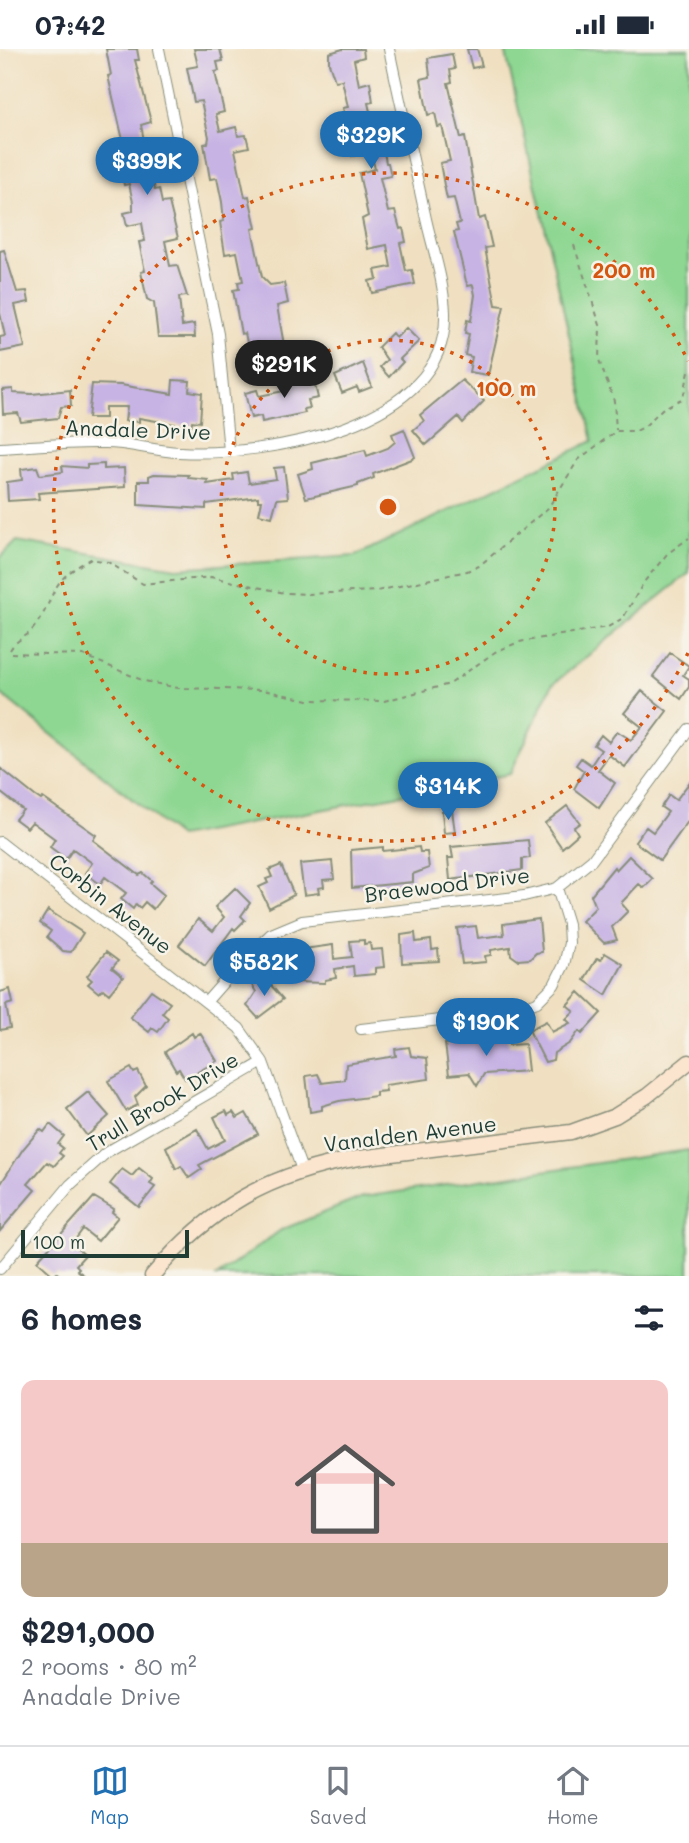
<!DOCTYPE html>
<html lang="en">
<head>
<meta charset="utf-8">
<style>
  :root { --surface:#fff; --page:#f6f6f7; --text:#1f2937; --muted:#747a83; --line:#e0e1e3; --accent:#1f6fb2 }
  body { margin:0; font-family:Mali,sans-serif; background:var(--page); color:var(--text); height:100vh; display:flex; flex-direction:column; font-size:26px; white-space:nowrap }
  * { box-sizing:border-box; margin:0 }
  p { font-size:23px; color:var(--muted) }
  .icon { flex:none; width:38px; height:38px; fill:none; stroke:currentColor; stroke-width:2; stroke-linecap:round; stroke-linejoin:round }
  .map { position:relative; height:1227px; overflow:hidden }
  .side { display:flex; flex-direction:column; background:var(--surface); flex:1 }
  .side>* { flex:none }
  .scale { position:absolute; left:21px; bottom:18px; width:168px; box-sizing:border-box; padding-left:7px; border:4px solid #1f3d34; border-top:0; font-size:19px; line-height:24px; white-space:nowrap; color:#1f3d34; -webkit-text-stroke:5px #f7f3e8; paint-order:stroke }
  .price { position:absolute; translate:-50% -60px; padding:0 16px; border-radius:24px; background:var(--accent); color:#fff; font-size:23px; line-height:46px; filter:drop-shadow(0 2px 4px #0008) }
  .price::after { content:''; position:absolute; left:50%; top:42px; width:21px; height:16px; margin-left:-10px; background:inherit; clip-path:polygon(0 0,100% 0,50% 100%) }
  .price.current { background:#222; color:#fff }
  ul { padding:0; list-style:none }
  li { display:grid; align-content:center; gap:14px; height:371px; padding:0 21px }
  li span { display:grid; place-items:center; height:217px; border-radius:14px; color:#555 }
  li>.icon { margin-inline-start:auto }
  span .icon { width:126px; height:126px; fill:#fffc; stroke-width:1 }
  li b { font-size:30px }
  h2 { display:flex; justify-content:space-between; align-items:center; height:84px; padding:0 21px; font-size:30px }
  .status { display:flex; justify-content:space-between; align-items:center; height:49px; padding:0 35px; background:var(--surface); direction:ltr }
  .status svg { height:19px; fill:currentColor }
  .dock { display:flex; justify-content:space-around; align-items:center; height:98px; border-top:2px solid var(--line); background:var(--surface); font-size:19px; color:var(--muted) }
  .dock a { display:grid; justify-items:center; gap:4px }
  .dock .current { color:var(--accent) }
  .map>svg:first-child { display:block }
</style>
</head>
<body>
<div class="status"><b>07:42</b><svg viewBox="0 0 49 12"><path d="M0 12V9h3v3zM5 12V6h3v6zM10 12V3h3v9zM15 12V0h3v12zM26 1h20v11H26zM47 4h2v5h-2z"/></svg></div>
<div class="map">
<svg width="689" height="1227" viewBox="0 0 689 1227">
  <rect width="100%" height="100%" fill="#f7f3e8"/>
  <filter id="ink" filterUnits="userSpaceOnUse"><feTurbulence type="fractalNoise" baseFrequency=".0143" numOctaves="2"/><feDisplacementMap in="SourceGraphic" scale="14" xChannelSelector="R" yChannelSelector="G"/><feConvolveMatrix kernelMatrix="1 2 1 2 8 2 1 2 1" color-interpolation-filters="sRGB"/></filter>
  <filter id="wash" filterUnits="userSpaceOnUse"><feTurbulence type="fractalNoise" baseFrequency=".00686" numOctaves="4" result="noise"/><feDisplacementMap in="SourceGraphic" scale="28" xChannelSelector="R" yChannelSelector="G"/><feGaussianBlur stdDeviation="1.57" result="paint"/><feColorMatrix in="noise" values="0 0 0 0 0 0 0 0 0 0 0 0 0 0 0 0 0 1.4 0 .05"/><feComposite in="paint" operator="in"/></filter>
  <g filter="url(#wash)">
    <rect width="100%" height="100%" fill="#f0e0c1"/>
    <path fill="#8ed792" stroke="#568a63" stroke-width="2" d="M 505,0 L 689,0 L 689,524 L 552,636 L 510,725 L 179,788 L 0,644 L 0,509 L 17,492 L 176,519 L 355,507 L 593,392 Z
      M 689,1101 L 689,1227 L 217,1227 L 281,1181 L 363,1148 Z"/>
    <g id="blocks">
      <path fill="#c8b4e4" d="M 106,0 L 137,0 L 139,11 L 135,11 L 151,73 L 141,76 L 146,102 L 157,100 L 160,113 L 149,115 L 155,141 L 159,140 L 162,154 L 169,153 L 178,189 L 165,192 L 170,217 L 177,216 L 187,247 L 179,248 L 182,277 L 194,275 L 195,288 L 158,288 L 154,254 L 147,250 L 141,223 L 145,222 L 139,193 L 145,192 L 142,174 L 127,177 L 124,164 L 133,162 L 133,153 L 129,135 L 124,136 L 120,118 L 125,117 L 124,109 L 127,108 L 108,27 L 111,26 Z
        M 194,0 L 220,0 L 223,12 L 217,13 L 219,22 L 215,23 L 224,63 L 216,65 L 220,82 L 236,78 L 238,87 L 246,86 L 249,98 L 235,101 L 245,148 L 249,147 L 256,179 L 252,180 L 262,228 L 270,236 L 284,234 L 288,254 L 277,257 L 284,296 L 249,303 L 245,284 L 241,285 L 233,241 L 239,240 L 238,233 L 243,232 L 237,203 L 225,205 L 220,173 L 224,172 L 222,153 L 217,129 L 210,130 L 204,95 L 208,94 L 209,88 L 201,52 L 194,53 L 187,19 L 198,17 Z
        M 343,0 L 363,0 L 364,8 L 354,11 L 359,36 L 370,33 L 373,53 L 368,54 L 372,71 L 375,77 L 379,76 L 386,114 L 388,114 L 391,127 L 380,129 L 388,163 L 395,162 L 400,180 L 403,179 L 406,193 L 400,194 L 406,222 L 412,221 L 415,235 L 372,244 L 369,232 L 377,230 L 375,221 L 391,218 L 387,196 L 368,200 L 362,170 L 368,167 L 359,124 L 375,120 L 371,103 L 352,107 L 351,102 L 347,102 L 343,80 L 347,76 L 343,59 L 348,58 L 342,31 L 335,32 L 329,14 L 329,4 Z
        M 467,0 L 477,0 L 482,17 L 472,19 Z
        M 452,5 L 455,20 L 450,21 L 452,33 L 448,34 L 461,89 L 465,88 L 479,170 L 485,168 L 492,198 L 485,199 L 496,256 L 504,257 L 488,326 L 469,323 L 472,308 L 465,306 L 469,285 L 465,284 L 467,271 L 471,272 L 475,246 L 473,236 L 468,237 L 466,232 L 454,183 L 458,182 L 456,175 L 460,174 L 454,149 L 447,150 L 444,136 L 440,114 L 450,112 L 442,77 L 438,78 L 435,64 L 428,66 L 421,30 L 430,28 L 428,9 Z
        M 4,201 L 17,243 L 27,242 L 29,253 L 15,256 L 25,298 L 0,303 L 0,288 L 5,287 L 0,264 L 0,202 Z
        M 406,279 L 419,292 L 400,310 L 403,313 L 389,328 L 380,318 L 387,311 L 378,298 L 392,284 L 396,289 Z
        M 363,314 L 372,338 L 359,343 L 357,338 L 342,344 L 335,327 Z
        M 312,323 L 318,349 L 308,351 L 310,359 L 304,360 L 305,364 L 262,373 L 261,367 L 251,369 L 245,344 L 257,341 L 259,347 L 284,342 L 283,334 Z
        M 173,331 L 190,332 L 189,342 L 202,344 L 200,373 L 192,372 L 191,378 L 139,369 L 139,373 L 125,372 L 127,358 L 105,358 L 105,369 L 88,369 L 92,335 L 121,336 L 172,345 Z
        M 462,331 L 484,352 L 463,374 L 458,368 L 426,396 L 413,381 L 424,372 L 420,366 Z
        M 13,340 L 13,344 L 32,345 L 70,341 L 71,357 L 61,358 L 58,369 L 21,373 L 18,364 L 3,365 L 2,341 Z
        M 404,380 L 415,408 L 412,410 L 373,425 L 374,429 L 358,435 L 358,437 L 306,449 L 298,425 L 313,420 L 312,414 L 365,401 L 367,407 L 388,399 L 395,393 L 392,385 Z
        M 104,415 L 104,420 L 124,419 L 125,438 L 38,444 L 39,450 L 8,452 L 7,433 L 22,431 L 21,420 L 37,418 L 40,426 L 63,423 L 62,417 L 87,419 L 87,416 Z
        M 284,418 L 288,449 L 277,450 L 272,468 L 259,465 L 262,452 L 258,452 L 258,448 L 206,455 L 206,460 L 138,456 L 138,432 L 149,432 L 149,427 L 154,425 L 189,426 L 188,429 L 208,431 L 207,435 L 234,431 L 233,425 L 247,423 L 249,434 L 276,430 L 274,419 Z
        M 670,604 L 689,617 L 683,626 L 689,630 L 689,638 L 681,650 L 653,627 Z
        M 642,642 L 667,662 L 625,718 L 609,706 L 598,721 L 615,734 L 599,759 L 574,740 L 584,722 L 576,716 L 581,709 L 591,716 L 601,701 L 594,696 L 601,686 L 609,693 L 617,682 L 631,691 L 642,678 L 624,664 Z
        M 0,719 L 35,747 L 41,751 L 43,749 L 96,786 L 93,791 L 139,826 L 143,824 L 152,832 L 150,834 L 164,846 L 153,860 L 145,853 L 140,859 L 136,855 L 133,860 L 121,850 L 126,844 L 105,828 L 100,835 L 85,824 L 92,814 L 73,800 L 66,810 L 50,798 L 55,790 L 32,773 L 27,779 L 15,770 L 23,761 L 0,743 Z
        M 689,734 L 689,771 L 660,811 L 635,793 L 646,778 L 653,783 L 668,763 L 661,758 L 669,746 L 676,751 Z
        M 567,757 L 580,774 L 574,778 L 578,785 L 562,799 L 545,774 Z
        M 452,761 L 455,783 L 444,784 L 442,762 Z
        M 528,791 L 530,809 L 522,810 L 522,821 L 450,831 L 448,809 L 453,809 L 451,798 Z
        M 383,798 L 383,802 L 419,798 L 420,803 L 427,803 L 429,819 L 413,825 L 413,833 L 352,839 L 351,801 Z
        M 629,807 L 653,830 L 644,839 L 639,835 L 621,854 L 628,862 L 612,878 L 617,891 L 604,894 L 582,872 L 596,858 L 591,846 L 614,818 L 616,821 Z
        M 332,812 L 334,830 L 323,831 L 324,838 L 318,839 L 319,844 L 304,846 L 300,815 Z
        M 281,816 L 294,846 L 269,859 L 259,838 L 268,834 L 266,830 L 272,828 L 269,821 Z
        M 235,839 L 250,854 L 241,867 L 245,871 L 235,881 L 233,879 L 205,917 L 179,896 L 198,870 L 213,882 L 224,868 L 215,858 Z
        M 48,861 L 83,884 L 71,903 L 63,902 L 47,888 L 51,882 L 40,874 Z
        M 539,870 L 542,903 L 536,904 L 530,910 L 518,911 L 511,906 L 510,898 L 491,901 L 491,906 L 485,907 L 486,913 L 462,915 L 457,879 L 476,877 L 478,889 L 504,886 L 503,875 Z
        M 415,884 L 416,893 L 431,891 L 432,901 L 438,900 L 439,912 L 402,914 L 401,886 Z
        M 364,891 L 364,895 L 370,894 L 371,901 L 382,900 L 384,918 L 375,919 L 375,925 L 354,927 L 353,917 L 335,920 L 336,929 L 325,931 L 325,934 L 293,933 L 292,923 L 298,923 L 296,901 L 333,896 L 334,910 L 352,908 L 350,892 Z
        M 106,903 L 118,912 L 112,919 L 123,928 L 109,945 L 103,940 L 99,944 L 88,935 L 92,931 L 87,927 Z
        M 605,904 L 623,915 L 606,946 L 584,931 L 597,909 L 601,911 Z
        M 263,927 L 283,950 L 258,969 L 247,957 L 256,943 L 252,936 Z
        M 10,940 L 13,954 L 6,956 L 10,979 L 0,981 L 0,943 Z
        M 151,941 L 170,954 L 162,964 L 168,969 L 158,983 L 152,979 L 149,983 L 130,968 Z
        M 579,943 L 601,964 L 582,985 L 579,982 L 570,994 L 554,1004 L 553,1011 L 545,1013 L 529,981 L 546,972 L 552,983 L 570,974 L 566,970 L 574,962 L 567,956 Z
        M 192,984 L 194,988 L 200,984 L 217,1012 L 185,1030 L 179,1020 L 176,1022 L 165,1003 Z
        M 508,988 L 509,996 L 525,995 L 528,1022 L 484,1025 L 477,1037 L 469,1024 L 449,1026 L 445,995 Z
        M 409,998 L 411,1007 L 427,1009 L 429,1030 L 385,1036 L 386,1042 L 376,1043 L 376,1047 L 339,1052 L 322,1057 L 322,1061 L 310,1063 L 306,1027 L 318,1025 L 322,1034 L 345,1031 L 346,1015 L 396,1007 L 395,1000 Z
        M 131,1019 L 134,1024 L 138,1022 L 146,1037 L 135,1048 L 138,1056 L 126,1062 L 108,1032 Z
        M 88,1043 L 109,1067 L 87,1087 L 67,1060 Z
        M 226,1062 L 228,1066 L 233,1063 L 237,1069 L 246,1064 L 258,1085 L 199,1116 L 202,1120 L 189,1129 L 181,1117 L 176,1120 L 166,1098 L 197,1080 L 208,1100 L 225,1091 L 214,1068 Z
        M 50,1075 L 64,1087 L 58,1095 L 63,1099 L 59,1104 L 63,1107 L 54,1117 L 47,1113 L 28,1135 L 35,1141 L 0,1182 L 0,1136 L 23,1100 L 40,1080 L 44,1083 Z
        M 139,1119 L 153,1130 L 150,1135 L 155,1138 L 139,1158 L 110,1135 L 122,1120 L 132,1127 Z
        M 94,1148 L 114,1160 L 112,1163 L 118,1168 L 98,1192 L 83,1180 L 72,1195 L 85,1206 L 76,1216 L 79,1219 L 77,1221 L 85,1227 L 61,1227 L 57,1224 L 54,1227 L 37,1212 Z"/>
    </g>
  </g>
  <g filter="url(#ink)">
    <use href="#blocks" fill-opacity="0" stroke="#888e7a" stroke-width="2"/>
    <g fill="none" stroke-linecap="round" stroke-linejoin="round">
      <defs>
        <path id="minor" d="M 159,0 L 218,285 L 229,402
          M 0,399 C 35,397 70,393 106,394 C 130,394 154,402 179,403 C 265,408 449,378 445,264 C 444,232 433,201 426,170 C 414,114 401,57 389,0
          M 0,793 L 239,979 L 263,1013 L 302,1121
          M 207,952 L 243,911 L 271,885 L 302,872 L 524,847 L 557,839 L 592,811 L 689,680
          M 361,980 L 511,963 L 537,953 L 554,936 L 564,916 L 569,894 L 568,875 L 557,839
          M 0,1220 L 70,1136 L 107,1103 L 263,1013"/>
        <path id="secondary" d="M 152,1227 C 210,1158 270,1124 359,1109 L 571,1083 L 615,1067 L 647,1047 L 689,1013"/>
      </defs>
      <use href="#minor" stroke="#888e7a" stroke-width="12"/>
      <use href="#secondary" stroke="#888e7a" stroke-width="17"/>
      <path stroke="#888e7a" stroke-width="2" stroke-dasharray="5 5" stroke-linecap="butt" d="M 574,196 L 600,276 L 599,311 L 614,352 L 616,381
        M 689,322 L 683,349 L 662,360 L 644,378 L 636,382 L 616,382 L 578,411 L 548,459 L 479,517 L 467,522 L 377,542 L 307,545 L 285,544 L 211,528 L 143,535 L 108,513 L 91,510 C 44,534 59,548 32,581 C 25,589 12,593 9,604 L 83,606 L 144,632 L 178,639 L 263,641 L 308,651 L 384,652 L 450,635 L 495,603 L 519,593 L 608,578 L 623,569 L 644,533 L 667,505 L 689,489"/>
      <use href="#minor" stroke="#fff" stroke-width="10"/>
      <use href="#secondary" stroke="#fbe5cf" stroke-width="14"/>
    </g>
  </g>
  <g fill="none" stroke="#d45610" stroke-width="3.5" stroke-dasharray="3.5 7">
    <circle cx="388" cy="458" r="167"/>
    <path d="M688 604A334 334 0 1 1 688 312"/>
  </g>
  <g text-anchor="middle" dominant-baseline="central" stroke-width="5" stroke-linejoin="round" paint-order="stroke">
    <g font-size="21" fill="#1f3d34" stroke="#f7f3e8">
      <text transform="translate(138 380) rotate(2)">Anadale Drive</text>
      <text transform="translate(447 835) rotate(-7)">Braewood Drive</text>
      <text transform="translate(111 854) rotate(38)">Corbin Avenue</text>
      <text transform="translate(162 1052) rotate(-31)">Trull Brook Drive</text>
      <text transform="translate(410 1084) rotate(-7)">Vanalden Avenue</text>
    </g>
  </g>
  <circle cx="388" cy="458" r="10" fill="#d45610" stroke="#f7f3e8" stroke-width="3.5"/>
  <g font-size="21" text-anchor="middle" font-weight="bold" fill="#d45610" stroke="#f7f3e8" stroke-width="5" stroke-linejoin="round" paint-order="stroke">
    <text x="624" y="229">200 m</text>
    <text x="506" y="347">100 m</text>
  </g>
</svg>
<div class="scale">100 m</div>
<b class="price" style="left:371px;top:122px">$329K</b>
<b class="price" style="left:147px;top:148px">$399K</b>
<b class="price current" style="left:284px;top:351px">$291K</b>
<b class="price" style="left:448px;top:773px">$314K</b>
<b class="price" style="left:264px;top:949px">$582K</b>
<b class="price" style="left:486px;top:1009px">$190K</b>
</div>
<section class="side">
<h2>6 homes<svg class="icon" aria-label="filters" viewBox="0 0 24 24"><path d="M4 7h16M4 17h16"/><circle cx="9" cy="7" r="2"/><circle cx="15" cy="17" r="2"/></svg></h2>
<ul>
<li><span style="background:linear-gradient(#f6c9c9 75%,#b9a48a 0)"><svg class="icon" aria-label="home" viewBox="0 0 24 24"><path d="M3 11l9-7 9 7M6 9v11h12V9"/></svg></span><div><b>$291,000</b><p>2 rooms · 80 m²</p><p>Anadale Drive</p></div></li>
</ul>
</section>
<nav class="dock">
<a class="current"><svg class="icon" aria-label="map" viewBox="0 0 24 24"><path d="M3 6l6-2 6 2 6-2v14l-6 2-6-2-6 2zM9 4v14M15 6v14"/></svg>Map</a>
<a><svg class="icon" aria-label="saved" viewBox="0 0 24 24"><path d="M7 4h10v16l-5-4-5 4z"/></svg>Saved</a>
<a><svg class="icon" aria-label="home" viewBox="0 0 24 24"><path d="M3 11l9-7 9 7M6 9v11h12V9"/></svg>Home</a>
</nav>
</body>
</html>
